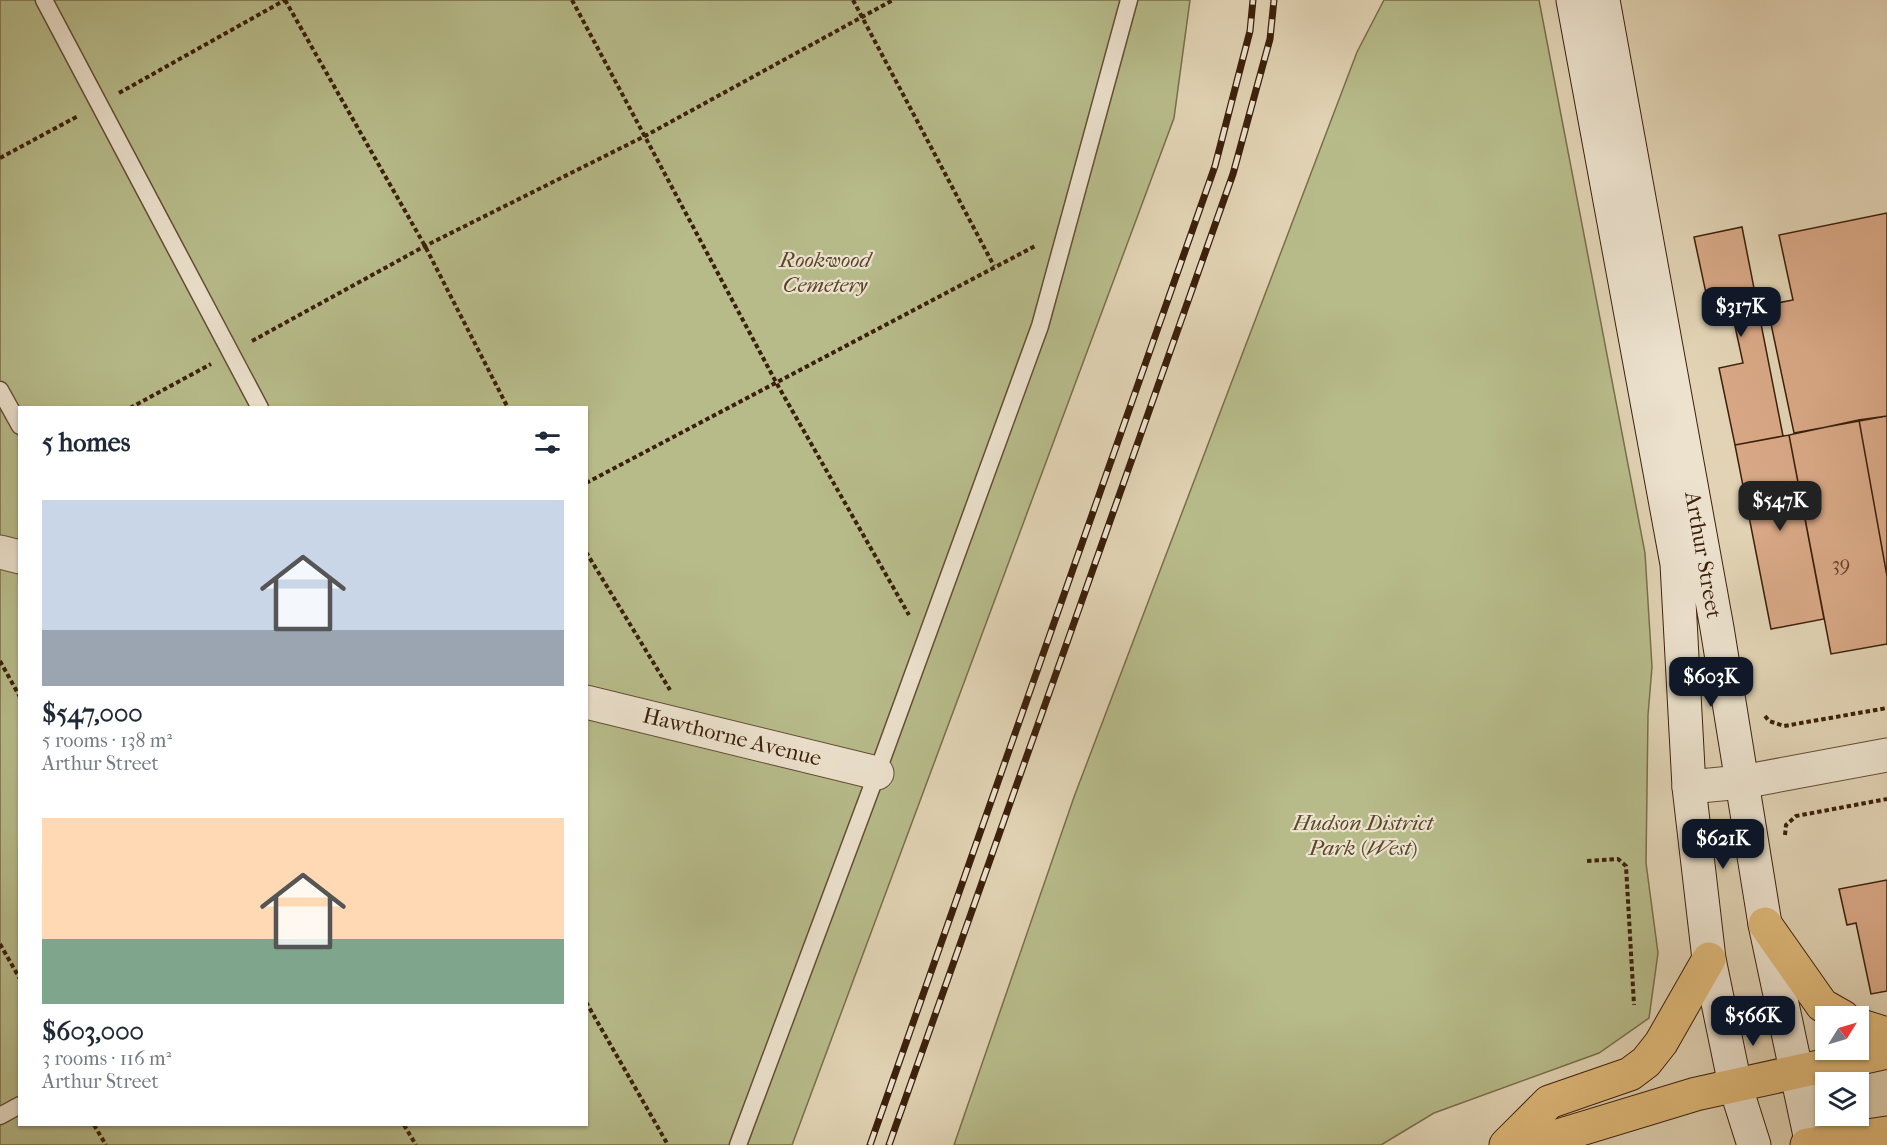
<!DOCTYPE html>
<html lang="en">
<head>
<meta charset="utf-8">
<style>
  :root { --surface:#fff; --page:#f2f2f3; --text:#1f2937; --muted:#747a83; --accent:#111827 }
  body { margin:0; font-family:"IM FELL French Canon",serif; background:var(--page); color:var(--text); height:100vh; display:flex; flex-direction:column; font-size:22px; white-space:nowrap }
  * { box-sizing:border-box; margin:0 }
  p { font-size:20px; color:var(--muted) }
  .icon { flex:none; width:33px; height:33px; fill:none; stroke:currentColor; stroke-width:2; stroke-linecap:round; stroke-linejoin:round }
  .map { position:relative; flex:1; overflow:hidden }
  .drawer { position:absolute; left:18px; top:406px; width:570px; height:720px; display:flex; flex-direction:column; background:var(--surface); border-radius:0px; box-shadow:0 2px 4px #0004 }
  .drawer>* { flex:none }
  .needle { width:39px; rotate:53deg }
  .fabs { position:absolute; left:1815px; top:1006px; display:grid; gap:12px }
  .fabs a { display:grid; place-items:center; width:54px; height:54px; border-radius:0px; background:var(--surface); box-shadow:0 2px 4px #0004; font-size:30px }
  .price { position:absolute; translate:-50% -51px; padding:0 14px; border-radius:12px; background:var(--accent); color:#fff; font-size:20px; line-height:39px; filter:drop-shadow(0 2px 3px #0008) }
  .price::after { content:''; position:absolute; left:50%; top:36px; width:18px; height:14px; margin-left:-9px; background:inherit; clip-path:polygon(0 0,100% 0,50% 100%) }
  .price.current { background:#222; color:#fff }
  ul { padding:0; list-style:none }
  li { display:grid; align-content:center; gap:12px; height:318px; padding:0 24px }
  li span { display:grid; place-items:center; height:186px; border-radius:0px; color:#555 }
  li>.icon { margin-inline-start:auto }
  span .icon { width:108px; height:108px; fill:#fffc; stroke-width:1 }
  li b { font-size:26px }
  h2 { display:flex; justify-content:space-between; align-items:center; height:72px; padding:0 24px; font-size:26px }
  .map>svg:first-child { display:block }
</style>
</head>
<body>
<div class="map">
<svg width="1887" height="1145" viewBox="0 0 1887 1145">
  <rect width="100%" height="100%" fill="#e1d3b4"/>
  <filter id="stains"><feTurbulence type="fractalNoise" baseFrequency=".00333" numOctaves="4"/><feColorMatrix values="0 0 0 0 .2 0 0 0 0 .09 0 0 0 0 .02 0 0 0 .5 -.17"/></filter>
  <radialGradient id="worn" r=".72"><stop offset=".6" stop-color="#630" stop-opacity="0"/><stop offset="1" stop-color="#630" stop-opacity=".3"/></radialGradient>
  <path fill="#b7bb8a" stroke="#7a6e4a" stroke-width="1.5" fill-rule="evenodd" d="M 0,0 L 1190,0 L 1174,118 L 792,1145 L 0,1145 ZM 20,408 L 586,408 L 586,1125 L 20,1125 Z
    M 1384,0 L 1539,0 L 1645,553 L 1652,667 L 1648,715 L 1646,863 L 1658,953 L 1649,1018 L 1599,1053 L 1434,1113 L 1381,1145 L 954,1145 L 1074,797 L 1357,52 Z"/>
  <path fill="#d8a886" stroke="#3c200b" stroke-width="1.5" d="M 1887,213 L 1887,416 L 1794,433 L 1767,305 L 1793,300 L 1779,235 Z
    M 1742,227 L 1783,436 L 1735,445 L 1719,368 L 1743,363 L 1728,294 L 1707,298 L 1694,237 Z
    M 1887,416 L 1887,576 L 1859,420 Z
    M 1859,420 L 1887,576 L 1887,644 L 1831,654 L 1789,435 Z
    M 1789,435 L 1824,619 L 1771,629 L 1735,445 Z
    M 1887,880 L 1887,991 L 1871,994 L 1856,923 L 1847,925 L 1839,889 Z"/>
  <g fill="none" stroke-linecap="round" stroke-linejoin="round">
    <defs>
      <path id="lane" d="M 44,0 L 260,408
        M 0,390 L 20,426
        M 0,1116 L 20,1105
        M 738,1145 L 877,773 L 1040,326 L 1129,0"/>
      <path id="street" d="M 0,552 L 20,557
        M 586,702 L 877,773
        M 1689,787 L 1742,782 L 1887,755"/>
      <path id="secondary" d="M 1573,0 L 1677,564 L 1689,787 L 1709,959 L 1735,1085 L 1754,1145
        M 1603,0 L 1717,628 L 1765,924 L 1812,1145"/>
      <path id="highway" d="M 1765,924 L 1822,1005 L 1843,1017
        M 1858,1025 L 1887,1034
        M 1506,1145 L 1549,1102 L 1630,1074 L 1646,1062 L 1661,1043 L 1709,959
        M 1528,1145 L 1696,1094 L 1887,1052
        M 1807,1145 L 1887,1133"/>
    </defs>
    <use href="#lane" stroke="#654d35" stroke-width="19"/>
    <use href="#street" stroke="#654d35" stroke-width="35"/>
    <use href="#secondary" stroke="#3c200b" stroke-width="35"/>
    <use href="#highway" stroke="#3c200b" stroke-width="35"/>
    <path stroke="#3c200b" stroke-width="4" stroke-dasharray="4.5 3" stroke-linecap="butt" d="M 285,0 L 425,246 L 508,408
      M 572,0 L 777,384 L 909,615
      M 853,0 L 994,266
      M 119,93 L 285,0
      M 0,158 L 78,116
      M 252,341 L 425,246 L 645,136 L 893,0
      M 130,408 L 211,364
      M 586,483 L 1037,245
      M 586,552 L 670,690
      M 0,661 L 20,697
      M 1765,716 L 1769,721 L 1784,726 L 1887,708
      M 1785,835 L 1786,825 L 1796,816 L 1887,799
      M 1587,861 L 1618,859 L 1626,866 L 1634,1005
      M 0,944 L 20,979
      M 586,1002 L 668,1145
      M 94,1125 L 106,1145
      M 404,1125 L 416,1145"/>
    <use href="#lane" stroke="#ece2ce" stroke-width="16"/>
    <use href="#street" stroke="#ece2ce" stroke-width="33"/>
    <use href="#secondary" stroke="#ece2ce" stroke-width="33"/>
    <use href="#highway" stroke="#e0ba7a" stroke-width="33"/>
    <defs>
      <path id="rail" d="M 870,1145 L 1215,166 L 1250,31 L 1253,0
        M 889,1145 L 1233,174 L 1270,39 L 1274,0"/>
    </defs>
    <use href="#rail" stroke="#3c200b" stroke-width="7"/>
    <use href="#rail" stroke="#ece2ce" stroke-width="4.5" stroke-dasharray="14" stroke-linecap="butt"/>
  </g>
  <g text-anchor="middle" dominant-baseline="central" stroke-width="4.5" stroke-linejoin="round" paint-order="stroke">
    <g font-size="20" fill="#63422a">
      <text x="1841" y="564">39</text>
    </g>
    <g font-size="22" font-style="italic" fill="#5b472b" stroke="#ece2ce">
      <text x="825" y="260">Rookwood<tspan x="825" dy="25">Cemetery</tspan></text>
      <text x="1363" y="823">Hudson District<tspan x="1363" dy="25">Park (West)</tspan></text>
    </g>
    <g font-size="22" fill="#3c200b" stroke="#ece2ce">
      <text transform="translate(1703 555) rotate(80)">Arthur Street</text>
      <text transform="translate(732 737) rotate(14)">Hawthorne Avenue</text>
    </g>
  </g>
  <rect width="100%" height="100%" filter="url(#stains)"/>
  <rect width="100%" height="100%" fill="url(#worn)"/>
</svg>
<div class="fabs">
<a><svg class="needle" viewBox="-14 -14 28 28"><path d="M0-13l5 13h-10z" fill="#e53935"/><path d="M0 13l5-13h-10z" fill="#747a83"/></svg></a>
<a><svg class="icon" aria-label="layers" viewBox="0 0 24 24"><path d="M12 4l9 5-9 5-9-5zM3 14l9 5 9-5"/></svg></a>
</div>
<b class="price" style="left:1741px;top:338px">$317K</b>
<b class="price current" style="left:1780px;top:532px">$547K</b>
<b class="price" style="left:1711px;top:708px">$603K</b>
<b class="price" style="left:1723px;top:870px">$621K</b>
<b class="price" style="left:1753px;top:1047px">$566K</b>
<section class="drawer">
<h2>5 homes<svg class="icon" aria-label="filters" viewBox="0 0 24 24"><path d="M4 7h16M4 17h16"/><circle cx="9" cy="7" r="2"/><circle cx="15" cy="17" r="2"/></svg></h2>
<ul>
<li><span style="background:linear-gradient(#c9d6e8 70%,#9aa5b1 0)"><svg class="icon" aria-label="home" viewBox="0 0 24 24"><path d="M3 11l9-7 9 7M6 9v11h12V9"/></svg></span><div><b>$547,000</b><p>5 rooms · 138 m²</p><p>Arthur Street</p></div></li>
<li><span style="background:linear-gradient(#ffd9b3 65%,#7fa58c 0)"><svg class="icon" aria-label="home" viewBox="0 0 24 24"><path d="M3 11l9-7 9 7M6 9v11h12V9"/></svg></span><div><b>$603,000</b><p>3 rooms · 116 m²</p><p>Arthur Street</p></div></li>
</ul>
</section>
</div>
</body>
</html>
